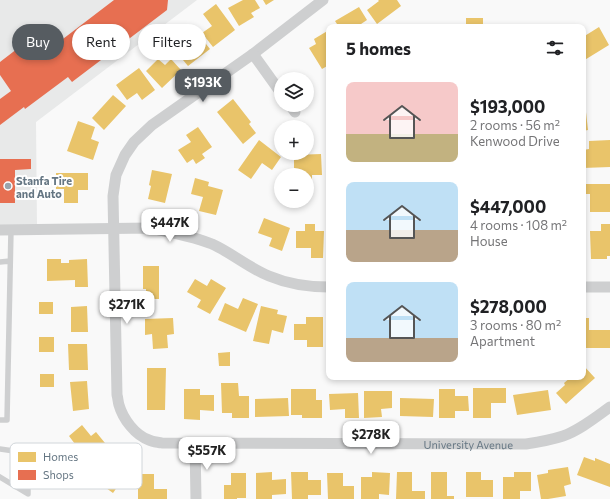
<!DOCTYPE html>
<html lang="en">
<head>
<meta charset="utf-8">
<style>
  :root { --surface:#fff; --page:#f2f2f2; --text:#202124; --muted:#757577; --accent:#565c61 }
  body { margin:0; font-family:Commissioner,sans-serif; background:var(--page); color:var(--text); height:100vh; display:flex; flex-direction:column; font-size:15px; white-space:nowrap }
  * { box-sizing:border-box; margin:0 }
  p { font-size:13px; color:var(--muted) }
  .icon { flex:none; width:22px; height:22px; fill:none; stroke:currentColor; stroke-width:2; stroke-linecap:round; stroke-linejoin:round }
  .map { position:relative; flex:1; overflow:hidden }
  .side { position:absolute; left:326px; top:24px; width:260px; height:356px; display:flex; flex-direction:column; background:var(--surface); border-radius:8px; box-shadow:0 2px 6px #0003 }
  .side>* { flex:none }
  .guide { position:absolute; left:12px; top:24px; width:254px; height:36px; display:flex; gap:8px }
  .fabs { position:absolute; left:274px; top:72px; display:grid; gap:8px }
  .fabs a { display:grid; place-items:center; width:40px; height:40px; border-radius:50%; background:var(--surface); box-shadow:0 2px 6px #0003; font-size:20px }
  .price { position:absolute; translate:-50% -34px; padding:0 9px; border-radius:8px; background:#fff; color:#222; font-size:13px; line-height:26px; filter:drop-shadow(0 1px 2px #0008) }
  .price::after { content:''; position:absolute; left:50%; top:24px; width:12px; height:9px; margin-left:-6px; background:inherit; clip-path:polygon(0 0,100% 0,50% 100%) }
  .price.selected { background:var(--accent); color:#fff }
  ul { padding:0; list-style:none }
  li { display:flex; align-items:center; gap:12px; height:100px; padding:0 20px }
  li span { display:grid; place-items:center; flex:none; width:112px; height:80px; border-radius:8px; color:#555 }
  li>.icon { margin-inline-start:auto }
  span .icon { width:48px; height:48px; fill:#fffc; stroke-width:1 }
  li b { font-size:17px }
  h2 { display:flex; justify-content:space-between; align-items:center; height:48px; padding:0 20px; font-size:17px }
  .tag { padding:0 14px; border-radius:18px; background:var(--surface); box-shadow:0 2px 6px #0003; font-size:14px; line-height:36px }
  .tag.selected { background:var(--accent); color:#fff }
  .map>svg:first-child { display:block }
</style>
</head>
<body>
<div class="map">
<svg width="610" height="499" viewBox="0 0 610 499">
  <rect width="100%" height="100%" fill="#f9f9f9"/>
  <path fill="#e8e9e9" d="M 0,0 L 197,0 L 36,122 L 37,226 L 0,227 Z"/>
  <path fill="#e9c46a" d="M 243,0 L 255,0 L 260,8 L 251,13 L 254,17 L 239,26 L 228,8 Z
    M 263,0 L 274,0 L 266,5 Z
    M 378,0 L 397,0 L 401,6 L 377,24 L 367,10 L 379,1 Z
    M 216,4 L 235,30 L 213,47 L 202,33 L 212,26 L 203,14 Z
    M 359,7 L 367,20 L 358,26 L 358,27 L 339,27 L 335,21 Z
    M 466,18 L 483,18 L 483,27 L 466,27 Z
    M 191,25 L 210,49 L 188,66 L 178,54 L 187,46 L 178,35 Z
    M 599,27 L 609,45 L 583,61 L 583,37 Z
    M 329,30 L 329,65 L 322,69 L 309,48 L 316,44 L 314,39 Z
    M 158,59 L 165,65 L 171,59 L 181,70 L 162,88 L 146,71 Z
    M 139,68 L 155,90 L 142,100 L 137,93 L 127,100 L 116,85 Z
    M 583,69 L 585,69 L 585,83 L 583,83 Z
    M 113,95 L 126,106 L 104,130 L 92,118 Z
    M 233,99 L 251,122 L 249,124 L 256,133 L 243,144 L 217,112 Z
    M 583,103 L 585,103 L 588,130 L 583,131 Z
    M 78,121 L 95,127 L 91,139 L 99,142 L 93,160 L 67,151 Z
    M 198,127 L 212,147 L 202,154 L 205,158 L 196,164 L 193,159 L 187,163 L 178,150 L 191,142 L 186,135 Z
    M 259,140 L 281,157 L 272,170 L 262,163 L 251,179 L 238,170 Z
    M 610,140 L 610,167 L 583,168 L 583,150 L 589,149 L 589,141 Z
    M 321,154 L 322,175 L 312,175 L 312,188 L 307,188 L 307,175 L 294,175 L 294,155 Z
    M 152,170 L 172,174 L 165,203 L 148,199 L 151,186 L 149,185 Z
    M 56,173 L 88,173 L 88,190 L 78,190 L 78,203 L 64,203 L 64,189 L 56,189 Z
    M 195,178 L 209,182 L 208,186 L 223,190 L 216,215 L 199,211 L 203,197 L 191,194 Z
    M 586,184 L 610,184 L 610,212 L 590,212 L 590,194 L 586,194 Z
    M 264,218 L 290,228 L 282,251 L 269,246 L 272,238 L 258,233 Z
    M 305,224 L 315,224 L 315,231 L 324,231 L 323,258 L 311,258 L 311,248 L 296,248 L 296,231 L 305,231 Z
    M 601,224 L 610,224 L 610,256 L 607,256 L 607,259 L 591,259 L 590,231 L 601,231 Z
    M 47,259 L 61,259 L 61,263 L 69,263 L 69,260 L 87,259 L 88,287 L 75,287 L 75,280 L 47,281 Z
    M 143,266 L 159,266 L 159,299 L 146,299 L 146,289 L 143,289 Z
    M 195,279 L 207,286 L 211,279 L 226,288 L 210,314 L 197,307 L 201,300 L 187,292 Z
    M 243,298 L 258,304 L 246,332 L 218,320 L 225,303 L 238,309 Z
    M 39,302 L 53,302 L 53,314 L 39,314 Z
    M 87,306 L 88,332 L 71,332 L 71,307 Z
    M 261,306 L 278,310 L 277,314 L 287,316 L 283,333 L 272,330 L 269,344 L 253,341 Z
    M 306,317 L 323,317 L 323,347 L 307,347 L 307,340 L 294,340 L 294,324 L 306,324 Z
    M 173,318 L 174,334 L 167,335 L 168,348 L 153,349 L 152,334 L 145,335 L 145,319 Z
    M 583,318 L 589,318 L 589,330 L 610,330 L 610,348 L 583,348 Z
    M 39,337 L 54,337 L 54,352 L 39,352 Z
    M 68,344 L 87,344 L 88,370 L 69,370 Z
    M 230,352 L 230,366 L 219,366 L 218,353 Z
    M 583,365 L 595,378 L 566,404 L 556,393 L 565,385 L 564,383 L 571,377 L 583,377 Z
    M 147,368 L 166,368 L 165,410 L 147,410 Z
    M 40,374 L 54,374 L 54,387 L 40,387 Z
    M 87,381 L 89,409 L 73,411 L 70,382 Z
    M 221,383 L 238,383 L 239,396 L 249,396 L 249,418 L 232,418 L 232,413 L 222,413 Z
    M 473,388 L 506,388 L 506,403 L 491,403 L 491,418 L 473,418 Z
    M 184,389 L 200,389 L 200,395 L 214,395 L 214,411 L 200,410 L 200,420 L 184,419 Z
    M 291,389 L 316,389 L 316,400 L 322,400 L 322,418 L 302,418 L 302,415 L 291,415 Z
    M 439,389 L 455,389 L 455,396 L 468,396 L 469,411 L 455,411 L 455,418 L 439,418 Z
    M 548,390 L 551,410 L 517,415 L 513,395 Z
    M 364,391 L 392,391 L 392,408 L 381,409 L 382,417 L 364,418 Z
    M 358,393 L 359,418 L 345,418 L 345,409 L 330,410 L 329,394 Z
    M 288,398 L 289,416 L 255,417 L 255,399 Z
    M 400,398 L 434,399 L 433,417 L 400,416 Z
    M 82,425 L 91,436 L 96,432 L 105,443 L 76,466 L 68,456 L 78,448 L 69,436 Z
    M 584,457 L 595,461 L 595,458 L 610,464 L 610,487 L 577,475 Z
    M 120,458 L 132,466 L 113,493 L 88,475 L 98,460 L 112,470 Z
    M 568,467 L 571,484 L 564,486 L 566,496 L 548,499 L 541,499 L 537,475 L 548,473 L 548,470 Z
    M 272,472 L 272,480 L 286,479 L 286,494 L 272,495 L 272,499 L 256,499 L 256,473 Z
    M 291,472 L 308,472 L 308,480 L 321,480 L 321,495 L 308,495 L 308,499 L 292,499 Z
    M 372,472 L 390,473 L 389,495 L 379,494 L 379,499 L 361,499 L 361,477 L 372,477 Z
    M 397,472 L 412,472 L 412,491 L 425,491 L 425,499 L 396,499 Z
    M 431,472 L 447,472 L 447,496 L 454,496 L 454,499 L 431,499 Z
    M 466,472 L 481,472 L 481,480 L 493,480 L 493,497 L 466,497 Z
    M 514,472 L 531,472 L 531,491 L 520,491 L 520,499 L 503,499 L 503,477 L 514,477 Z
    M 231,473 L 246,473 L 246,498 L 237,498 L 237,499 L 224,499 L 224,485 L 231,485 Z
    M 327,473 L 343,473 L 343,486 L 354,486 L 354,499 L 328,499 Z
    M 138,474 L 154,474 L 154,489 L 167,489 L 167,499 L 138,499 Z"/>
  <path fill="#e76f51" d="M 114,0 L 168,0 L 167,10 L 72,82 L 68,77 L 25,109 L 24,107 L 0,125 L 0,99 L 11,91 L 0,75 L 0,62 L 26,42 L 38,58 Z
    M 0,159 L 31,159 L 31,169 L 15,170 L 15,203 L 0,203 Z"/>
  <g fill="none" stroke-linecap="round" stroke-linejoin="round">
    <path stroke="#cecfd0" stroke-width="5.5" d="M 0,262 L 10,261
      M 0,420 L 7,420 L 11,230
      M 0,449 L 21,452 L 28,464 L 28,494 L 0,477"/>
    <g stroke="#cecfd0" stroke-width="11">
      <path id="s1" d="M 323,0 L 253,54 L 152,125 L 134,142 L 125,155 L 116,175 L 113,196 L 117,395 C 118,398 118,402 119,405 C 123,419 135,435 149,440 C 153,442 158,442 162,443 L 526,444 C 539,442 551,440 563,436 C 580,430 596,417 610,407"/>
      <path d="M 253,54 L 281,93"/>
      <path d="M 290,105 L 295,112"/>
      <path d="M 0,230 L 150,228 C 171,232 192,236 212,244 C 232,253 249,268 269,276 C 288,284 308,287 329,287"/>
      <path d="M 583,287 L 610,287"/>
      <path d="M 195,444 L 196,499"/>
    </g>
  </g>
  <circle fill="#99a4ac" stroke="#fff" stroke-width="1.5" cx="8" cy="186" r="4"/>
  <g text-anchor="middle" dominant-baseline="central" stroke-width="4" stroke-linejoin="round" paint-order="stroke">
    <g font-size="11" font-weight="bold" fill="#657683" stroke="#fff" text-anchor="start">
      <text x="16" y="180">Stanfa Tire<tspan x="16" dy="13">and Auto</tspan></text>
    </g>
    <g font-size="11" fill="#657683" stroke="#fff">
      <text stroke="none"><textPath href="#s1" startOffset="872">University Avenue</textPath></text>
    </g>
  </g>
  <rect x="10" y="443" width="132" height="46" rx="6" fill="#fff" stroke="#d1d6da" stroke-width="1"/>
  <rect x="18" y="452" width="18" height="10" fill="#e9c46a"/>
  <rect x="18" y="470" width="18" height="10" fill="#e76f51"/>
  <g font-size="11" fill="#657683">
    <text x="43" y="461">Homes</text>
    <text x="43" y="479">Shops</text>
  </g>
</svg>
<div class="fabs">
<a><svg class="icon" aria-label="layers" viewBox="0 0 24 24"><path d="M12 4l9 5-9 5-9-5zM3 14l9 5 9-5"/></svg></a>
<a>+</a>
<a>−</a>
</div>
<b class="price selected" style="left:203px;top:103px">$193K</b>
<b class="price" style="left:170px;top:243px">$447K</b>
<b class="price" style="left:127px;top:325px">$271K</b>
<b class="price" style="left:371px;top:455px">$278K</b>
<b class="price" style="left:207px;top:471px">$557K</b>
<div class="guide">
<a class="tag selected">Buy</a>
<a class="tag">Rent</a>
<a class="tag">Filters</a>
</div>
<section class="side">
<h2>5 homes<svg class="icon" aria-label="filters" viewBox="0 0 24 24"><path d="M4 7h16M4 17h16"/><circle cx="9" cy="7" r="2"/><circle cx="15" cy="17" r="2"/></svg></h2>
<ul>
<li><span style="background:linear-gradient(#f6c9c9 65%,#c2b280 0)"><svg class="icon" aria-label="home" viewBox="0 0 24 24"><path d="M3 11l9-7 9 7M6 9v11h12V9"/></svg></span><div><b>$193,000</b><p>2 rooms · 56 m²</p><p>Kenwood Drive</p></div></li>
<li><span style="background:linear-gradient(#bfe0f5 60%,#b9a48a 0)"><svg class="icon" aria-label="home" viewBox="0 0 24 24"><path d="M3 11l9-7 9 7M6 9v11h12V9"/></svg></span><div><b>$447,000</b><p>4 rooms · 108 m²</p><p>House</p></div></li>
<li><span style="background:linear-gradient(#bfe0f5 70%,#b9a48a 0)"><svg class="icon" aria-label="home" viewBox="0 0 24 24"><path d="M3 11l9-7 9 7M6 9v11h12V9"/></svg></span><div><b>$278,000</b><p>3 rooms · 80 m²</p><p>Apartment</p></div></li>
</ul>
</section>
</div>
</body>
</html>
